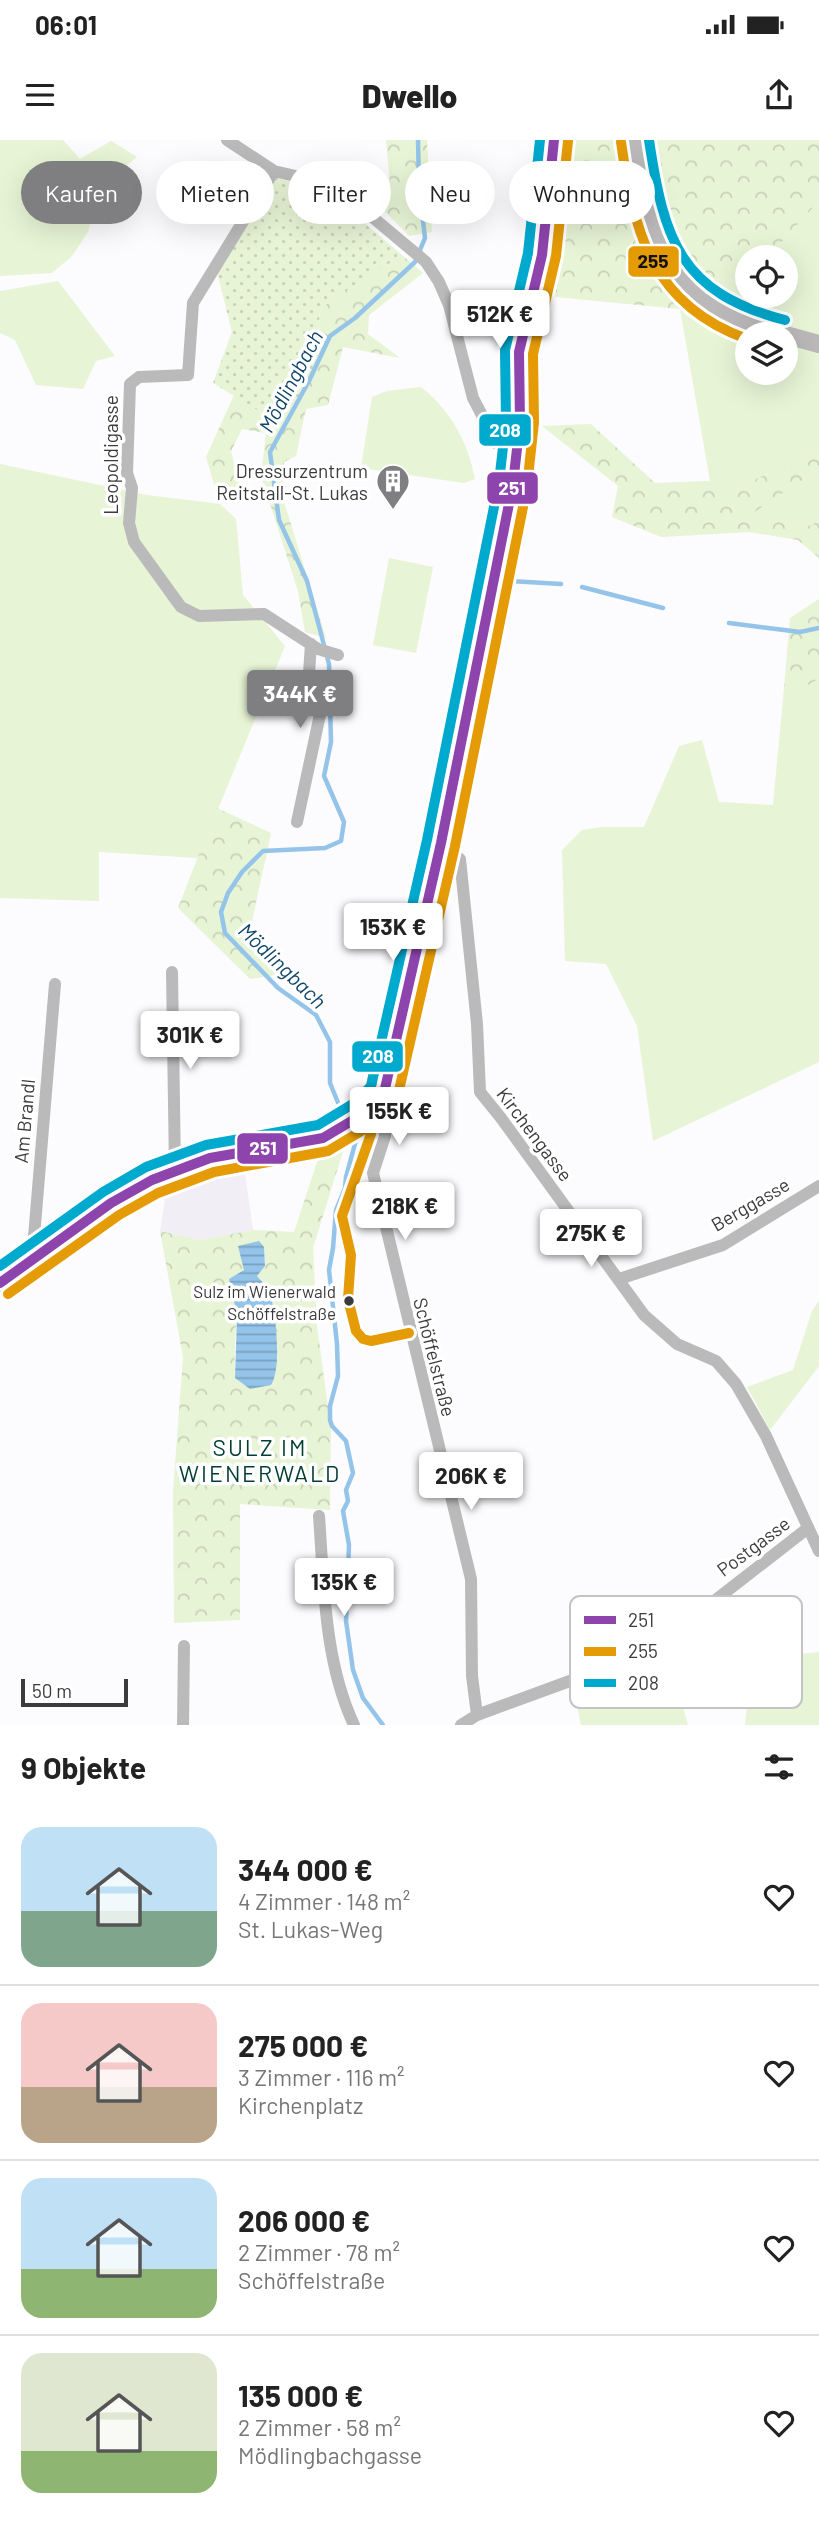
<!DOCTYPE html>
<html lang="de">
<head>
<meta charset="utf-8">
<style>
  :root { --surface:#fff; --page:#f2f2f2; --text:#222; --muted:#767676; --line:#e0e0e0; --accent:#7f7e80 }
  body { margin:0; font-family:Barlow,sans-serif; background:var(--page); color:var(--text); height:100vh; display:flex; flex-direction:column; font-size:26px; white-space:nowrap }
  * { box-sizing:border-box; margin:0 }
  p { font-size:23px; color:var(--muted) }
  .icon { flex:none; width:38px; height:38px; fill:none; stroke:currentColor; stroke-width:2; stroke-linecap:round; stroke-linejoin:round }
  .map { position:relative; height:1585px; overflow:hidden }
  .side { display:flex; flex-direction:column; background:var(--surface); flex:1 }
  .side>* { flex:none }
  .top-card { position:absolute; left:21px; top:21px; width:777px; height:63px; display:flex; gap:14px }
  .fabs { position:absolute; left:735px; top:105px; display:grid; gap:14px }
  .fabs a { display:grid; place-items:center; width:63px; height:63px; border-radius:50%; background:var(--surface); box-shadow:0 7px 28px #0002; font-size:35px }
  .scale { position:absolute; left:21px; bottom:18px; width:107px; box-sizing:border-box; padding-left:7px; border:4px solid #3b3a3d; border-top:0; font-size:19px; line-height:24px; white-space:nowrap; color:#3b3a3d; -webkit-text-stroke:5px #fff; paint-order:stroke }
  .price { position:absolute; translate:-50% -60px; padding:0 16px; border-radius:7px; background:#fff; color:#222; font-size:23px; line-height:46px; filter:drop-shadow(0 2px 4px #0008) }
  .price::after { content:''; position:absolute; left:50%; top:42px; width:21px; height:16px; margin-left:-10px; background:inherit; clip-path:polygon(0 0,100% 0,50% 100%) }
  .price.selected { background:var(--accent); color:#fff }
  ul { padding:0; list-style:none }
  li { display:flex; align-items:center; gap:21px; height:175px; padding:0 21px }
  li+li { border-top:2px solid var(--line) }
  li span { display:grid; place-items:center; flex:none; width:196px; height:140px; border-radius:21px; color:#555 }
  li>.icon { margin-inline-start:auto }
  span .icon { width:84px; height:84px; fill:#fffc; stroke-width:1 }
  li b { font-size:30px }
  h2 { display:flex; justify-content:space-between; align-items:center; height:84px; padding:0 21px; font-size:30px }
  .chip { padding:0 24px; border-radius:32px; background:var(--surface); box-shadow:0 7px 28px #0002; font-size:24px; line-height:63px }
  .chip.selected { background:var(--accent); color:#fff }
  .status { display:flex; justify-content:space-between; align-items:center; height:49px; padding:0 35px; background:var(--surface); direction:ltr }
  .status svg { height:19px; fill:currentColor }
  header { display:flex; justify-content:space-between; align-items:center; height:91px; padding:0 21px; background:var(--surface); font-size:32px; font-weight:800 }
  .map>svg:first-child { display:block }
</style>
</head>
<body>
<div class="status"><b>06:01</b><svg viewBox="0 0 49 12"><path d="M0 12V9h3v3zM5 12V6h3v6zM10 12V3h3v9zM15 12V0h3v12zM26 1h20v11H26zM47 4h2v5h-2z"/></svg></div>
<header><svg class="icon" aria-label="menu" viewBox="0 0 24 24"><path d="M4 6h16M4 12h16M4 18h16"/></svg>Dwello<svg class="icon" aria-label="share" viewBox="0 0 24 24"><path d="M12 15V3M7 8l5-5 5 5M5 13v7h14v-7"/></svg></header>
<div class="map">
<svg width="819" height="1585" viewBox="0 0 819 1585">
  <defs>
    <pattern id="forest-crowns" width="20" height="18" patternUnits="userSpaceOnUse" patternTransform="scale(1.75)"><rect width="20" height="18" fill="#e7f4d5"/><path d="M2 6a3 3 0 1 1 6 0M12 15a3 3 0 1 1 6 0" fill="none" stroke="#c7d2b8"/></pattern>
    <pattern id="park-dots" width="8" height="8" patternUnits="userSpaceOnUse" patternTransform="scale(1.75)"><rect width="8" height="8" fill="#e7f4d5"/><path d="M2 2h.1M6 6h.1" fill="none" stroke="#c7d2b8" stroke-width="1.8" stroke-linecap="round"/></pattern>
    <pattern id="water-rules" width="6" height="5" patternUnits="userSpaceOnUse" patternTransform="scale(1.75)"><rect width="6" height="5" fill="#94c4e9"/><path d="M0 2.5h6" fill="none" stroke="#7aa0be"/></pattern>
  </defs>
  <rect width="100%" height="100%" fill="#fcfbfd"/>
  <path fill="#f1eef6" d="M 243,1020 L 253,1090 L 200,1100 L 160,1091 L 167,1047 Z"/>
  <path fill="#e7f4d5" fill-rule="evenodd" d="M 0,0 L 63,0 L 80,19 L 111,1 L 137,17 L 101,46 L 88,92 L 72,116 L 52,133 L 0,136 Z
    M 819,61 L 819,308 L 736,349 L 710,341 L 680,169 L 715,139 L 744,144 L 747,141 L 747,156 L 786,156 L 786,117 L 768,117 ZM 747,194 L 786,194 L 786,233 L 747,233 Z
    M 58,141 L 115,216 L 96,221 L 83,249 L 36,245 L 15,200 L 0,193 L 0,151 Z
    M 421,247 C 451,271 468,302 475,339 L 464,343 L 361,328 L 372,257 L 387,251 Z
    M 0,324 L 147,355 L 220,364 L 236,379 L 243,455 L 285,506 L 198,718 L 99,712 L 99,761 L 0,758 Z
    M 819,329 L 819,381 L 807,387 L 752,373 Z
    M 389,418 L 433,427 L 416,513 L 373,505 Z
    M 819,539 L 819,922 L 653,1001 L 637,886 L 606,824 L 565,821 L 562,710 L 582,690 L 601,687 L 644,687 L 679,606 L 702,600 L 719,662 L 773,665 L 783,559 Z
    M 819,1161 L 819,1226 L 770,1290 L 747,1247 L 793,1230 L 812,1171 Z
    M 667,1510 L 688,1585 L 581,1585 L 574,1552 Z
    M 819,1512 L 819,1585 L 745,1585 L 752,1519 Z"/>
  <path fill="url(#forest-crowns)" fill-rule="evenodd" d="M 386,0 L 427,0 L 432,92 L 409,96 L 370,56 L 390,45 Z
    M 534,0 L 819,0 L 819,61 L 768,117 L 747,117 L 747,141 L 744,144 L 715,139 L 680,169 L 545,156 L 565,27 L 534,15 Z
    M 402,115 L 423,133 L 369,175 L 368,194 L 400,218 L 343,207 L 328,265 L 306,269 L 296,316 L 284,322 L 282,355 L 326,498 L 305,492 L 298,451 L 261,336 L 266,293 L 242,289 L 231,311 L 241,352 L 220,364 L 206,317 L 234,255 L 262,273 L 320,213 L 319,169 Z
    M 591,284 L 655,343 L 710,341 L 736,349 L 819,308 L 819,329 L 753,373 L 807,387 L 819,381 L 819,418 L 798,400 L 749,392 L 661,397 L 612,377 L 618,346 L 542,286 Z
    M 819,459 L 819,539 L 783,559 L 790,478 Z
    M 217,668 L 271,693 L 248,800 L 276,835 L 250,839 L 178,768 Z
    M 345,1005 L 313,1108 L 317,1186 L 331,1289 L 330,1370 L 240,1364 L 240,1480 L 174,1483 L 173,1352 L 183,1217 L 160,1091 L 200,1100 L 253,1090 L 294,1092 L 322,1007 ZM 264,1107 L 265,1125 L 257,1136 L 235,1238 C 234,1216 236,1145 246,1128 C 251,1121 258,1114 264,1107 Z"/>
  <path fill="url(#park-dots)" d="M 277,38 L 328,52 L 402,115 L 319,169 L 320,213 L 294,266 L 262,273 L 213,243 L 232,192 L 217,132 Z"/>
  <path fill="url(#water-rules)" d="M 259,1101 L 264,1107 L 265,1126 L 257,1136 C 261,1141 268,1147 270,1153 C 276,1173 282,1229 271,1245 L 250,1249 L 235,1238 L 237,1175 L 229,1139 L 244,1130 L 238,1106 Z"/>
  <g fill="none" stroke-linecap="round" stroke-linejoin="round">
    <path stroke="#94c4e9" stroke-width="4.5" d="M 510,441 L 561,444
      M 582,447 L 663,468
      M 729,483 L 800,492 L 819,488
      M 488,523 L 493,493
      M 482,562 L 487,532
      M 464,658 L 479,578
      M 345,980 L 330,943 L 330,902 L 316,875 L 278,848 L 225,793 L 221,772 L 228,753 L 242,732 L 263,711 L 325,708 L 341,701 L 344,682 L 324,636 L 331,602 L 329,524 L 307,441 L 279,380 L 270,312 L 309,241 L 330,196 L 355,178 L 415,122 L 425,98 L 419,46 L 418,0
      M 349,988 L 356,1000 L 346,1037 L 345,1048 L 336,1070 L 333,1108 L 329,1130 L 337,1204 L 338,1236 L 330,1266 L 330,1280 L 332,1286 L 346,1301 L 353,1333 L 346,1350 L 348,1361 L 343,1371 L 349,1405 L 346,1481 L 353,1530 L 363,1558 L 383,1585"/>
    <path stroke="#bbbaba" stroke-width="12" d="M 227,0 L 274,31 L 334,45 L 426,122 L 439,142 L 449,165 L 473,258 L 497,304 L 517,314
      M 274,31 L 193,163 L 188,235 L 139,237 L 130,244 L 127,333 L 132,348 L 129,383 L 134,402 L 181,467 L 199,476 L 264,474 L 318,509 L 338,515
      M 297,682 L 324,556 L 309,533 L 311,504
      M 441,703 L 460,719 L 477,884 L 480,952 L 501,978 L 644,1175 L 677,1204 L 716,1221 L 736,1244 L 766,1296 L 819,1411
      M 172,832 L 175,1029
      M 384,953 L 385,996 L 373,1033 L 471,1439 L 472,1536 L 477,1575
      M 32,1121 L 55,844
      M 619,1139 L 723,1105 L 819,1046
      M 319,1376 C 324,1445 324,1521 354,1585
      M 183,1585 L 184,1506
      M 461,1585 L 477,1575 L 578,1538 L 677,1490 L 808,1388"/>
    <path stroke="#bab8b9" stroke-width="18" d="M 635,0 C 642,52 654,121 698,157 C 721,176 753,187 781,194
      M 786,195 L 819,204
      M 0,1143 L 111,1063 L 152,1040 L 210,1018 L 323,998 L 365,973 L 384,953 L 441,703 L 513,344 L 520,282 L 519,212 L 542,115 L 554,0"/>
    <defs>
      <path id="bus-1" d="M 0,1143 L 111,1063 L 152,1040 L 210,1018 L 323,998 L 365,973 L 384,953 L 441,703 L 513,344 L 520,282 L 519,212 L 542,115 L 554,0"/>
      <path id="bus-2" d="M 621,2 C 634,93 652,165 747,199
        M 374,931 L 370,952 L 371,994 L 342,1076 L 351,1115 L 348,1159 L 356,1191 L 363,1199 L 371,1201 L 409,1193
        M 8,1154 L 119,1075 L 158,1053 L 214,1032 L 328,1011 L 373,984 L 397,959 L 455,706 L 527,347 L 534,282 L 533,214 L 556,116 L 568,1"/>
      <path id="bus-3" d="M 649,0 C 664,100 680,153 785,180
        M 0,1126 L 103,1052 L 146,1027 L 206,1005 L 318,985 L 356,962 L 371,946 L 427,700 L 499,342 L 506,281 L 505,210 L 528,113 L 540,0"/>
    </defs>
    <use href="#bus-1" stroke="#fff" stroke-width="16"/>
    <use href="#bus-2" stroke="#fff" stroke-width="16"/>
    <use href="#bus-3" stroke="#fff" stroke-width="16"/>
    <use href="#bus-1" stroke="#8e44ad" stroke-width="10"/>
    <use href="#bus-2" stroke="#e49b06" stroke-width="10"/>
    <use href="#bus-3" stroke="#00a9ce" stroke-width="10"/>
  </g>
  <defs>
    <symbol id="building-pin" viewBox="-11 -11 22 30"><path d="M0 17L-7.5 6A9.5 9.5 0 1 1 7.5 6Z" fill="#7f7e80" stroke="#fff"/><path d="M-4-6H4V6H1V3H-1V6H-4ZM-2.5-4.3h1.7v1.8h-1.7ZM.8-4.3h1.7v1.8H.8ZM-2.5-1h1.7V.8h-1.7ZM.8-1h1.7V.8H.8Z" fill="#fff"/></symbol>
  </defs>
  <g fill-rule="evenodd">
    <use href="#building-pin" x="374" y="322" width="38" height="52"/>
  </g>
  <circle fill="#3b3a3d" stroke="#fff" stroke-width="2.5" cx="349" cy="1161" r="6"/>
  <g text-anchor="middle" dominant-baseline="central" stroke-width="7" stroke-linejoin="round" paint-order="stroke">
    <g font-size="17" fill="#3b3a3d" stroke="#fff" text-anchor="end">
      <text x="336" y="1151">Sulz im Wienerwald<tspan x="336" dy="22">Schöffelstraße</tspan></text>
    </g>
    <g font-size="19" fill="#3b3a3d" stroke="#fff">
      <text transform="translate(110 315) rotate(-90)">Leopoldigasse</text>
      <text transform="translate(24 981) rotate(-85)">Am Brandl</text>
      <text transform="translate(535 994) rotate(53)">Kirchengasse</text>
      <text transform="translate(750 1064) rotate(-30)">Berggasse</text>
      <text transform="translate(435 1217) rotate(76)">Schöffelstraße</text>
      <text transform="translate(753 1406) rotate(-37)">Postgasse</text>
    </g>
    <g font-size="19" fill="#3b3a3d" stroke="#fff" text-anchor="end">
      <text x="368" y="330">Dressurzentrum<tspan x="368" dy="22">Reitstall-St. Lukas</tspan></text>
    </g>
    <g font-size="21" font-style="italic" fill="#12476a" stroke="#fff">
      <text transform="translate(290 241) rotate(-62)">Mödlingbach</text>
      <text transform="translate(283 825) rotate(44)">Mödlingbach</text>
    </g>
    <g font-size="23" letter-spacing="2" fill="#013d32" stroke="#fff">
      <text x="260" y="1307">SULZ IM<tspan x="260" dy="26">WIENERWALD</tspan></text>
    </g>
  </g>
  <rect x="570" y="1456" width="232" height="112" rx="10" fill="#fff" stroke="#c4c4c5" stroke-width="2"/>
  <rect x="584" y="1476" width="32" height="8" fill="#8e44ad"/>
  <rect x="584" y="1507" width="32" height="9" fill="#e49b06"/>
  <rect x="584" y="1539" width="32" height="8" fill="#00a9ce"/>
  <g font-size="19" fill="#3b3a3d">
    <text x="628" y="1487">251</text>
    <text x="628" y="1518">255</text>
    <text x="628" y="1550">208</text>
  </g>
  <g stroke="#fff" stroke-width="2.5">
    <rect x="627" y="105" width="53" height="33" rx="7" fill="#e49b06"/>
    <rect x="478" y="273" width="54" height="34" rx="7" fill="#00a9ce"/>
    <rect x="486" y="331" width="53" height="34" rx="7" fill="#8e44ad"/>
    <rect x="351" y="900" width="53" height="33" rx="7" fill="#00a9ce"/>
    <rect x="236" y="992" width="53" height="33" rx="7" fill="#8e44ad"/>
  </g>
  <g font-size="19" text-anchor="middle" font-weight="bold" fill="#fff">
    <text x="505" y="297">208</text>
    <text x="512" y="355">251</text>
    <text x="378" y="923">208</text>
    <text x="263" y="1015">251</text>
  </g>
  <g font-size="19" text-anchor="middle" font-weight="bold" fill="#111">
    <text x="653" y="128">255</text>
  </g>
</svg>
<div class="fabs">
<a><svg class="icon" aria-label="locate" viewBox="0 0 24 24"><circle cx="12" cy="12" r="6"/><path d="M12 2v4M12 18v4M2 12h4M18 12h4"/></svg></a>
<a><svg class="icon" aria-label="layers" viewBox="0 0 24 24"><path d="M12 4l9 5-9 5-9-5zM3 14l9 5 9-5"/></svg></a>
</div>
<div class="scale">50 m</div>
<b class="price" style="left:500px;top:210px">512K €</b>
<b class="price selected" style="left:300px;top:590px">344K €</b>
<b class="price" style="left:393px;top:823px">153K €</b>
<b class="price" style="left:190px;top:931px">301K €</b>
<b class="price" style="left:399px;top:1007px">155K €</b>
<b class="price" style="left:405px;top:1102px">218K €</b>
<b class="price" style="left:591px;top:1129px">275K €</b>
<b class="price" style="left:471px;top:1372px">206K €</b>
<b class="price" style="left:344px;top:1478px">135K €</b>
<div class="top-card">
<a class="chip selected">Kaufen</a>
<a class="chip">Mieten</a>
<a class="chip">Filter</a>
<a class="chip">Neu</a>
<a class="chip">Wohnung</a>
</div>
</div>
<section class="side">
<h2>9 Objekte<svg class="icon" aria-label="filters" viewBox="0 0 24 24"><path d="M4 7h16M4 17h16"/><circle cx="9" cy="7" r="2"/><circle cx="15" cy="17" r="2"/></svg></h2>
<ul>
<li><span style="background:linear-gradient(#bfe0f5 60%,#7fa58c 0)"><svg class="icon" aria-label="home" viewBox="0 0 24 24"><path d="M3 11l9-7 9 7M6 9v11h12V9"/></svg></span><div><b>344 000 €</b><p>4 Zimmer · 148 m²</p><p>St. Lukas-Weg</p></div><svg class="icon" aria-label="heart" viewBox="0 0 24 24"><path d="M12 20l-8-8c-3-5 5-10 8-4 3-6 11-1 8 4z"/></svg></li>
<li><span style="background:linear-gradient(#f6c9c9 60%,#b9a48a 0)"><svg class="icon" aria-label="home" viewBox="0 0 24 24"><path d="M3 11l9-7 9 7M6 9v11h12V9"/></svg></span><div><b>275 000 €</b><p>3 Zimmer · 116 m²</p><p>Kirchenplatz</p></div><svg class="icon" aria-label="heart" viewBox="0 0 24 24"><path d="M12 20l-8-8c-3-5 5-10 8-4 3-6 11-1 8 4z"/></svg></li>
<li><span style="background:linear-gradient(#bfe0f5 65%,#8fb573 0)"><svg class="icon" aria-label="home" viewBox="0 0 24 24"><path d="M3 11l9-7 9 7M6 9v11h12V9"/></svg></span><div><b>206 000 €</b><p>2 Zimmer · 78 m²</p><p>Schöffelstraße</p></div><svg class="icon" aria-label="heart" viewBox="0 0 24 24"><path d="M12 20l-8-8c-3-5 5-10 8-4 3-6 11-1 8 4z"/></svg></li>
<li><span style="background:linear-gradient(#dfe7d0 70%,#8fb573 0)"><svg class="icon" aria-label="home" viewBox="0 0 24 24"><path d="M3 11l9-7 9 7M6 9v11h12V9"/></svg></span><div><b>135 000 €</b><p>2 Zimmer · 58 m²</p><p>Mödlingbachgasse</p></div><svg class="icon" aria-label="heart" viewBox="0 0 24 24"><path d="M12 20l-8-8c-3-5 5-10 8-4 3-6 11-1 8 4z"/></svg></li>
</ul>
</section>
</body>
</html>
